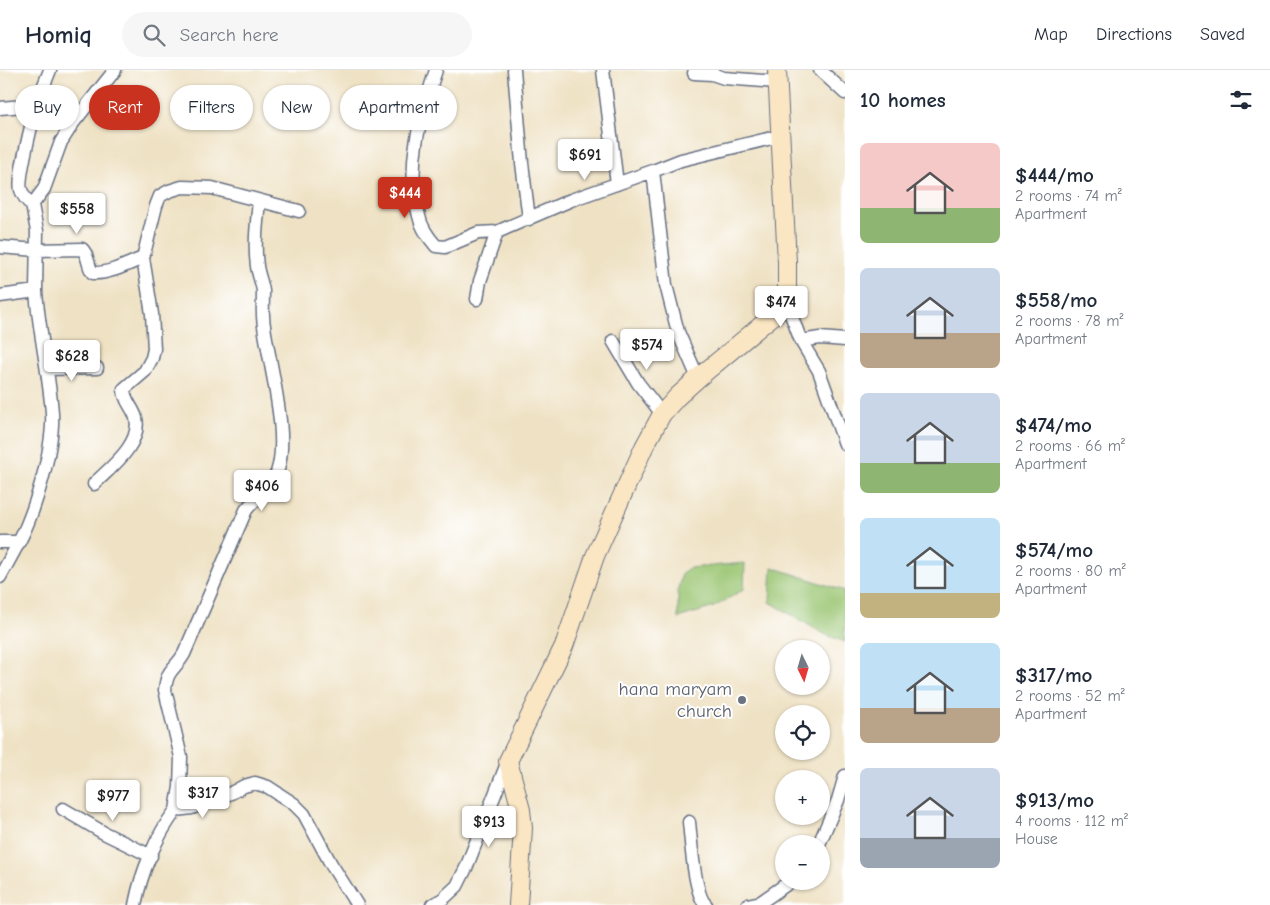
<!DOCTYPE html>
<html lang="en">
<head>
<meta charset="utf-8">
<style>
  :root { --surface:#fff; --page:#f6f6f7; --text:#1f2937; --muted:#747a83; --line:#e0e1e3; --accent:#c8321e }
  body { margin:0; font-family:"Comic Neue",sans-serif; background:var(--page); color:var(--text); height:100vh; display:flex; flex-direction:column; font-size:19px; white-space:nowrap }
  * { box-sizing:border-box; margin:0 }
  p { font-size:16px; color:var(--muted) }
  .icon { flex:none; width:28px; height:28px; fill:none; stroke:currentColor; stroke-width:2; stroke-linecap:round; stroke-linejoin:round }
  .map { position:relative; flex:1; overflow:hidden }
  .panel { display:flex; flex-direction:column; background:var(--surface); width:425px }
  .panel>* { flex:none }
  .guide { position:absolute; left:15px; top:15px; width:475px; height:45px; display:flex; gap:10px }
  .needle { width:32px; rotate:175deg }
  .fabs { position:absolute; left:775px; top:570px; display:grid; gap:10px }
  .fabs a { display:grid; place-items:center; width:55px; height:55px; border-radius:50%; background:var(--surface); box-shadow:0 1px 4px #0004; font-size:25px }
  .price { position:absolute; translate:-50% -42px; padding:0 11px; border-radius:5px; background:#fff; color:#222; font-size:16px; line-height:32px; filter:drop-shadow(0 1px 2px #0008) }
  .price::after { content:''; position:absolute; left:50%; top:30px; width:15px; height:11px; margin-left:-8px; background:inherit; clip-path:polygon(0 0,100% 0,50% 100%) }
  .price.active { background:var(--accent); color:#fff }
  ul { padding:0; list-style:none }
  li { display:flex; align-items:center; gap:15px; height:125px; padding:0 15px }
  li span { display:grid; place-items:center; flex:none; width:140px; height:100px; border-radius:8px; color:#555 }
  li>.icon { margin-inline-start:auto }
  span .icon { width:60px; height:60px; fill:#fffc; stroke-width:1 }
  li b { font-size:21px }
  h2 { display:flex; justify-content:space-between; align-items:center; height:60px; padding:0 15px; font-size:21px }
  .pill { padding:0 18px; border-radius:22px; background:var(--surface); box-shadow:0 1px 4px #0004; font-size:18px; line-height:45px }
  .pill.active { background:var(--accent); color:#fff }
  header { display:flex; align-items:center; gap:30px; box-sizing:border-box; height:70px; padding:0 25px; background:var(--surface); border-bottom:1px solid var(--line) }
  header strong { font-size:24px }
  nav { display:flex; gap:28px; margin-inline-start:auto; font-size:18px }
  .search { width:350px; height:45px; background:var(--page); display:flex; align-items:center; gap:12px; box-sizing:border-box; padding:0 18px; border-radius:28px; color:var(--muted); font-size:19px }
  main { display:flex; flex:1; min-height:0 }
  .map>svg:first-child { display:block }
</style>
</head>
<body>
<header>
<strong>Homiq</strong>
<div class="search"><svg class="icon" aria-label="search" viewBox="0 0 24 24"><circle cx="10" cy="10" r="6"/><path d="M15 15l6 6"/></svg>Search here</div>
<nav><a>Map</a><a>Directions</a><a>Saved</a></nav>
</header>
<main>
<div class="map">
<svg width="845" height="835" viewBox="0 0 845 835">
  <rect width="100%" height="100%" fill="#fff"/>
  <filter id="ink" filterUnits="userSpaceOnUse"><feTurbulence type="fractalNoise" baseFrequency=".02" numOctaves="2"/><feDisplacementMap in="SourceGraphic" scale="10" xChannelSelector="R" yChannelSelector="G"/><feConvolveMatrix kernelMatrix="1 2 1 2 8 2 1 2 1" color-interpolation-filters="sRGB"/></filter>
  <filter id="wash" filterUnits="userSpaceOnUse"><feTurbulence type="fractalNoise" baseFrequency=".0096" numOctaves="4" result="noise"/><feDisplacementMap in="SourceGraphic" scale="20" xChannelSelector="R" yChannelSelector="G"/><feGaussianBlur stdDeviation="1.12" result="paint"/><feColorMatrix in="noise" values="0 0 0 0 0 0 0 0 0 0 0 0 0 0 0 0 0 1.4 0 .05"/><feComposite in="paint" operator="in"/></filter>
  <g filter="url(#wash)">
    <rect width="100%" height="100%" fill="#efe2c4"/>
    <path fill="#9ac571" stroke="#5a7a68" d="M 745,493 L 744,519 L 714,537 L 678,548 L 678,519 L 682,503 L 689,498 Z
      M 772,497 L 845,521 L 845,572 L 824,564 L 770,532 Z"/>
  </g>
  <g filter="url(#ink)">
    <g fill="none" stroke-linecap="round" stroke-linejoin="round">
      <defs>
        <path id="street" d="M 436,0 C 420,48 405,96 419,146 C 421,157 429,168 436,176 L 445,177 L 478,163 L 497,162 L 571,130 L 653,101
          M 514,0 L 522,93 L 529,149
          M 603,0 L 617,114
          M 820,0 L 845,23
          M 694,3 L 712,4 L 724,8 L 778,12
          M 0,38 L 36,35 L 50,0
          M 32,135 C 27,131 23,126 21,120 C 17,108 33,51 36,35
          M 0,177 L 37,180 L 82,179 C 89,185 87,196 93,203 C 109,204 128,194 143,188
          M 36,221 L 37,161 L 32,135 L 44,119 L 61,72 L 73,53 L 115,0
          M 0,226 L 36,221 C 39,262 49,302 52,343 C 54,378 35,441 19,472 L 0,472
          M 477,229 L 480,211 L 497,162
          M 787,234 L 801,271 L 819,301 L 845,374
          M 613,271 L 638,313 L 662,344
          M 801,271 L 820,268 L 845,270
          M 47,299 L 97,298
          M 698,308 L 678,262 L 666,215 L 653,101 L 681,90 L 780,66
          M 94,414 C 111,397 142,374 136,348 C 133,337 124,331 124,319 L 145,301 L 152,288 L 154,279 L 152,244 L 143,188 L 156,136 L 160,126 L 169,121 L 182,117 L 212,118 L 299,141
          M 0,507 L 19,472
          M 63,739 L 104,763 L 151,786
          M 176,740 L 180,717 L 181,687 L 165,620 C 167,598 175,600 184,584 L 246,440 C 254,429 268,422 274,409 C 293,376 269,294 264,256 C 262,244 263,233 263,221 C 262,213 258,204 257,196 C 254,174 257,152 259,131
          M 689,752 C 691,770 694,825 706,835
          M 819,774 L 838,730 L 845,706
          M 135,835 C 141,803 156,766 176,740 L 192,738 L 231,723 L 244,716 L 255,713 L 268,717 L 294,734 L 304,744 L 331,794 L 357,835
          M 432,835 L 443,829 L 457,816 L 466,798 L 508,691
          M 747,835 L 761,832 L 791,811"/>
        <path id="secondary" d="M 518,835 L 523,758 L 521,740 L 508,691 L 564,576 L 595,486 L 644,377 L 662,344 L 677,327 L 698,308 L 787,234 L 787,192 L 777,0"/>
      </defs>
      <use href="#street" stroke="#656e82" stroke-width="15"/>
      <use href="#secondary" stroke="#656e82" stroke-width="20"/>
      <use href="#street" stroke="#fff" stroke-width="12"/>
      <use href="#secondary" stroke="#fbe6c3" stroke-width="18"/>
    </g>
  </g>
  <circle fill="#6b7280" stroke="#fff" stroke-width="2" cx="742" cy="630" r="5"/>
  <g text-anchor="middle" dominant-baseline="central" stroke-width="4" stroke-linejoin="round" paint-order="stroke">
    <g font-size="19" fill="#5b616d" stroke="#fff" text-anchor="end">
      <text x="732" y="619">hana maryam<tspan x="732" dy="22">church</tspan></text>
    </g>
  </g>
</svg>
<div class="fabs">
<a><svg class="needle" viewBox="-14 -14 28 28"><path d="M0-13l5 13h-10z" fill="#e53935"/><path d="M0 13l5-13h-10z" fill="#747a83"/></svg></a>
<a><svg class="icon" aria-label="locate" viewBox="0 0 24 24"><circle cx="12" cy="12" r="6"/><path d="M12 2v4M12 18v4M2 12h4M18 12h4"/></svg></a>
<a>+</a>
<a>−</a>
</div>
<b class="price" style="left:585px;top:111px">$691</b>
<b class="price active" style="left:405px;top:149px">$444</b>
<b class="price" style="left:77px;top:165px">$558</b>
<b class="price" style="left:781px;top:258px">$474</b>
<b class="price" style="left:647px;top:301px">$574</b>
<b class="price" style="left:72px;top:312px">$628</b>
<b class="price" style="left:262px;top:442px">$406</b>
<b class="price" style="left:203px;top:749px">$317</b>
<b class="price" style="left:113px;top:752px">$977</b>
<b class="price" style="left:489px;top:778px">$913</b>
<div class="guide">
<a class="pill">Buy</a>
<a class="pill active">Rent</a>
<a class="pill">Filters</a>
<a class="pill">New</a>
<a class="pill">Apartment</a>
</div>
</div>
<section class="panel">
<h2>10 homes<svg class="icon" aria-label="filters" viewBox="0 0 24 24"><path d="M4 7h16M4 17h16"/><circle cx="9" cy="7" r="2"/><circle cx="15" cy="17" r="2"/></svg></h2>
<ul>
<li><span style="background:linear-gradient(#f6c9c9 65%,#8fb573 0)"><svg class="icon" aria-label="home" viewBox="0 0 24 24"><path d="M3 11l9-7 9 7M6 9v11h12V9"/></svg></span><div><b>$444/mo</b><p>2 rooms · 74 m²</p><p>Apartment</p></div></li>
<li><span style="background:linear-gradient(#c9d6e8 65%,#b9a48a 0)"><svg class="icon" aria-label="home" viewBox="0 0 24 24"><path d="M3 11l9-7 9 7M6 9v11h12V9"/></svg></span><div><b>$558/mo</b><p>2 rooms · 78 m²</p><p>Apartment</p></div></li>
<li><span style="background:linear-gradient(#c9d6e8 70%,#8fb573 0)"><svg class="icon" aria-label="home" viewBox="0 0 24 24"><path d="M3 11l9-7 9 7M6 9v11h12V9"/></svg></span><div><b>$474/mo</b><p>2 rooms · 66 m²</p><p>Apartment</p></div></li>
<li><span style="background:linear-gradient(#bfe0f5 75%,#c2b280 0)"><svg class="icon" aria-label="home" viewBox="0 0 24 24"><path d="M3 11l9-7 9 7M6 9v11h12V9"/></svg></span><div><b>$574/mo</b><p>2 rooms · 80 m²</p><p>Apartment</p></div></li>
<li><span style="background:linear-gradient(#bfe0f5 65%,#b9a48a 0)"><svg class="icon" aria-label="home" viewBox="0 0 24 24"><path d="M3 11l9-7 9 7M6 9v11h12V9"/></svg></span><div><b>$317/mo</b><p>2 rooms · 52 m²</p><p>Apartment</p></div></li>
<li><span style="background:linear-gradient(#c9d6e8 70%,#9aa5b1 0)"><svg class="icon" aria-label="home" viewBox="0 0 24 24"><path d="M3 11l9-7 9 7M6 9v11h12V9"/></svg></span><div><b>$913/mo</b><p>4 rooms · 112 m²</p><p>House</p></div></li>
</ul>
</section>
</main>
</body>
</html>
